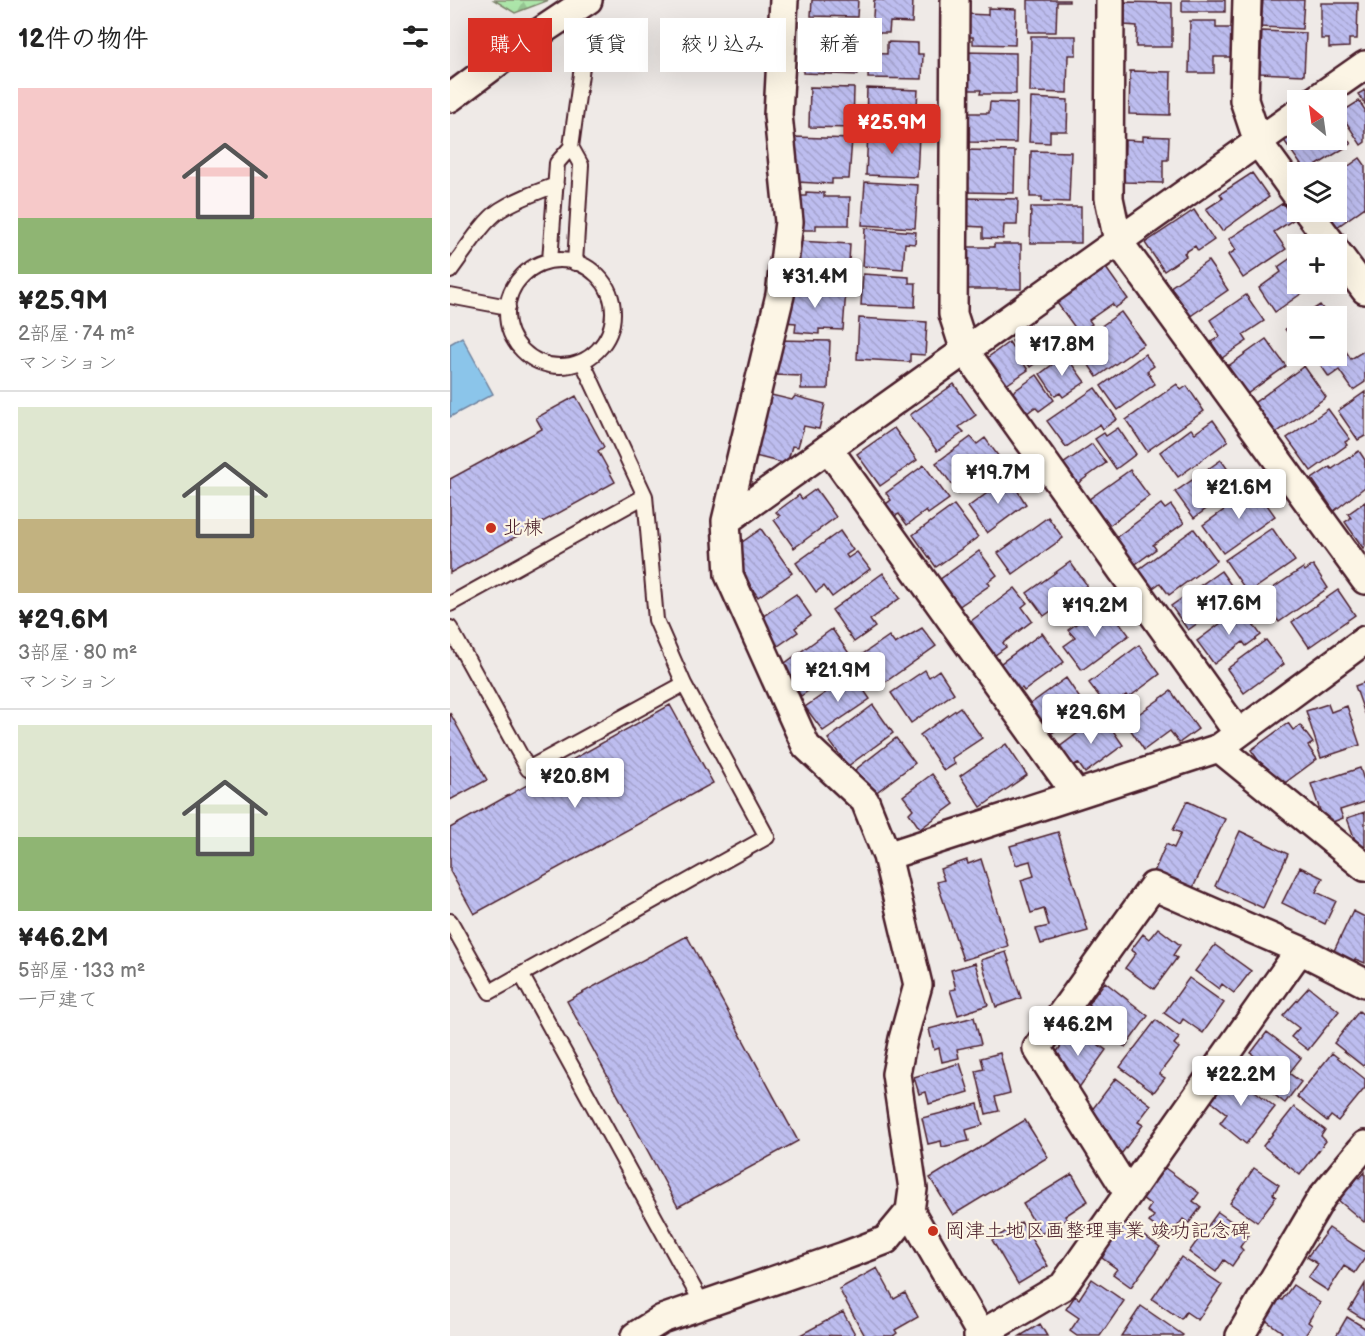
<!DOCTYPE html>
<html lang="ja">
<head>
<meta charset="utf-8">
<style>
  :root { --surface:#fff; --page:#f6f6f6; --text:#222; --muted:#767676; --line:#e0e0e0; --accent:#d93025 }
  body { margin:0; font-family:"Balsamiq Sans","Klee One",sans-serif; background:var(--page); color:var(--text); height:100vh; display:flex; flex-direction:column; font-size:22px; white-space:nowrap }
  * { box-sizing:border-box; margin:0 }
  p { font-size:20px; color:var(--muted) }
  .icon { flex:none; width:33px; height:33px; fill:none; stroke:currentColor; stroke-width:2; stroke-linecap:round; stroke-linejoin:round }
  .map { position:relative; flex:1; overflow:hidden }
  .details { display:flex; flex-direction:column; background:var(--surface); width:450px }
  .details>* { flex:none }
  .guide { position:absolute; left:18px; top:18px; width:570px; height:54px; display:flex; gap:12px }
  .needle { width:39px; rotate:331deg }
  .fabs { position:absolute; left:837px; top:90px; display:grid; gap:12px }
  .fabs a { display:grid; place-items:center; width:60px; height:60px; border-radius:0px; background:var(--surface); box-shadow:0 6px 24px #0002; font-size:30px }
  .price { position:absolute; translate:-50% -51px; padding:0 14px; border-radius:6px; background:#fff; color:#222; font-size:20px; line-height:39px; filter:drop-shadow(0 2px 3px #0008) }
  .price::after { content:''; position:absolute; left:50%; top:36px; width:18px; height:14px; margin-left:-9px; background:inherit; clip-path:polygon(0 0,100% 0,50% 100%) }
  .price.on { background:var(--accent); color:#fff }
  ul { padding:0; list-style:none }
  li { display:grid; align-content:center; gap:12px; height:318px; padding:0 18px }
  li+li { border-top:2px solid var(--line) }
  li span { display:grid; place-items:center; height:186px; border-radius:0px; color:#555 }
  li>.icon { margin-inline-start:auto }
  span .icon { width:108px; height:108px; fill:#fffc; stroke-width:1 }
  li b { font-size:26px }
  h2 { display:flex; justify-content:space-between; align-items:center; height:72px; padding:0 18px; font-size:26px }
  .tag { padding:0 21px; border-radius:0px; background:var(--surface); box-shadow:0 6px 24px #0002; font-size:21px; line-height:54px }
  .tag.on { background:var(--accent); color:#fff }
  main { display:flex; flex:1; min-height:0 }
  .map>svg:first-child { display:block }
</style>
</head>
<body>
<main>
<section class="details">
<h2>12件の物件<svg class="icon" aria-label="filters" viewBox="0 0 24 24"><path d="M4 7h16M4 17h16"/><circle cx="9" cy="7" r="2"/><circle cx="15" cy="17" r="2"/></svg></h2>
<ul>
<li><span style="background:linear-gradient(#f6c9c9 70%,#8fb573 0)"><svg class="icon" aria-label="home" viewBox="0 0 24 24"><path d="M3 11l9-7 9 7M6 9v11h12V9"/></svg></span><div><b>¥25.9M</b><p>2部屋 · 74 m²</p><p>マンション</p></div></li>
<li><span style="background:linear-gradient(#dfe7d0 60%,#c2b280 0)"><svg class="icon" aria-label="home" viewBox="0 0 24 24"><path d="M3 11l9-7 9 7M6 9v11h12V9"/></svg></span><div><b>¥29.6M</b><p>3部屋 · 80 m²</p><p>マンション</p></div></li>
<li><span style="background:linear-gradient(#dfe7d0 60%,#8fb573 0)"><svg class="icon" aria-label="home" viewBox="0 0 24 24"><path d="M3 11l9-7 9 7M6 9v11h12V9"/></svg></span><div><b>¥46.2M</b><p>5部屋 · 133 m²</p><p>一戸建て</p></div></li>
</ul>
</section>
<div class="map">
<svg width="915" height="1336" viewBox="0 0 915 1336">
  <defs>
    <pattern id="forest-firs" width="22" height="20" patternUnits="userSpaceOnUse" patternTransform="scale(1.5)"><rect width="22" height="20" fill="#ade6aa"/><path d="M5 1l3.5 6h-7zM16 11l3.5 6h-7z" fill="#96c592"/></pattern>
    <pattern id="building-back-hatch" width="6" height="6" patternUnits="userSpaceOnUse" patternTransform="scale(1.5)"><rect width="6" height="6" fill="#bdbdef"/><path d="M-1 5l2 2M0 0l6 6M5-1l2 2" fill="none" stroke="#a4a2cd"/></pattern>
  </defs>
  <rect width="100%" height="100%" fill="#efeae7"/>
  <filter id="ink" filterUnits="userSpaceOnUse"><feTurbulence type="fractalNoise" baseFrequency=".0167" numOctaves="2"/><feDisplacementMap in="SourceGraphic" scale="12" xChannelSelector="R" yChannelSelector="G"/><feConvolveMatrix kernelMatrix="1 2 1 2 8 2 1 2 1" color-interpolation-filters="sRGB"/></filter>
  <g filter="url(#ink)">
    <path fill="url(#forest-firs)" stroke="#7c826a" stroke-width="1.5" d="M 44,0 L 99,0 L 65,13 Z"/>
    <path fill="#8bc5ea" stroke="#71839e" stroke-width="1.5" d="M 12,337 L 43,394 L 0,417 L 0,344 Z"/>
    <path fill="url(#building-back-hatch)" stroke="#4a1f2b" stroke-width="1.5" d="M 362,0 L 408,0 L 407,17 L 361,16 Z
      M 424,0 L 463,0 L 462,23 L 440,22 L 439,33 L 422,33 Z
      M 578,0 L 619,0 L 619,2 L 607,2 L 606,32 L 578,32 Z
      M 732,0 L 775,0 L 775,12 L 732,12 Z
      M 813,0 L 854,0 L 852,29 L 811,27 Z
      M 675,2 L 722,3 L 722,47 L 686,47 L 687,26 L 675,25 Z
      M 871,3 L 908,3 L 907,39 L 899,39 L 899,47 L 879,48 L 879,39 L 871,39 Z
      M 538,8 L 566,9 L 565,45 L 523,44 L 523,37 L 516,37 L 517,14 L 538,15 Z
      M 740,21 L 766,21 L 766,28 L 781,28 L 781,57 L 764,57 L 764,73 L 739,73 Z
      M 812,31 L 856,33 L 854,75 L 810,73 Z
      M 581,36 L 626,36 L 626,55 L 618,55 L 617,93 L 580,92 Z
      M 354,39 L 409,41 L 408,75 L 353,73 Z
      M 437,42 L 468,43 L 468,54 L 473,54 L 472,79 L 418,78 L 419,53 L 437,54 Z
      M 513,52 L 566,53 L 566,94 L 530,94 L 531,90 L 513,90 Z
      M 680,71 L 721,72 L 720,115 L 679,114 Z
      M 360,87 L 404,88 L 403,128 L 359,127 Z
      M 417,88 L 468,90 L 467,105 L 474,105 L 474,123 L 416,121 Z
      M 915,90 L 915,104 L 908,94 Z
      M 581,98 L 618,100 L 617,131 L 600,131 L 600,143 L 579,142 Z
      M 909,101 L 915,110 L 915,142 L 911,145 L 890,113 Z
      M 540,102 L 567,103 L 566,143 L 518,142 L 519,113 L 539,113 Z
      M 886,122 L 901,144 L 856,172 L 833,139 L 848,129 L 848,140 L 886,140 Z
      M 418,132 L 469,135 L 467,177 L 416,175 Z
      M 693,136 L 719,137 L 718,160 L 713,160 L 713,183 L 674,182 L 675,140 L 693,141 Z
      M 345,137 L 402,139 L 399,179 L 382,179 L 382,184 L 347,182 L 344,172 Z
      M 516,150 L 565,151 L 564,193 L 515,192 Z
      M 581,151 L 621,152 L 619,202 L 592,201 L 592,197 L 580,197 Z
      M 910,158 L 915,165 L 915,207 L 887,227 L 876,212 L 886,212 L 886,195 L 889,194 L 886,190 L 886,175 Z
      M 802,173 L 819,197 L 772,231 L 756,209 L 773,198 L 770,194 Z
      M 415,182 L 468,185 L 465,228 L 412,225 Z
      M 356,192 L 374,193 L 374,197 L 400,197 L 399,225 L 366,225 L 366,230 L 344,230 L 345,196 L 356,196 Z
      M 515,198 L 568,199 L 567,225 L 554,225 L 553,239 L 533,238 L 533,227 L 513,226 Z
      M 833,203 L 843,220 L 824,232 L 836,249 L 793,278 L 778,255 L 786,250 L 779,239 Z
      M 581,207 L 631,207 L 631,243 L 580,243 Z
      M 744,210 L 764,240 L 748,251 L 745,246 L 734,253 L 736,256 L 714,271 L 695,243 Z
      M 415,228 L 466,232 L 465,244 L 455,243 L 453,269 L 413,266 Z
      M 348,241 L 400,244 L 398,281 L 367,279 L 367,285 L 345,284 Z
      M 544,244 L 571,244 L 571,289 L 515,289 L 516,247 L 544,247 Z
      M 845,255 L 848,259 L 848,284 L 865,284 L 825,312 L 809,288 L 831,272 L 828,267 Z
      M 758,261 L 778,290 L 739,317 L 719,288 Z
      M 656,268 L 678,299 L 665,308 L 662,304 L 639,320 L 642,324 L 629,333 L 607,303 Z
      M 413,274 L 459,277 L 459,283 L 466,283 L 465,307 L 411,305 Z
      M 337,286 L 396,290 L 393,330 L 369,329 L 369,334 L 345,332 L 346,323 L 334,322 Z
      M 796,295 L 814,321 L 793,335 L 797,341 L 772,358 L 761,342 L 770,336 L 760,320 Z
      M 870,305 L 878,316 L 853,316 Z
      M 671,312 L 694,344 L 647,377 L 625,345 Z
      M 409,318 L 477,322 L 475,355 L 460,354 L 460,362 L 407,359 Z
      M 848,320 L 848,347 L 835,329 Z
      M 577,330 L 580,335 L 585,332 L 600,353 L 580,367 L 562,341 Z
      M 816,339 L 836,366 L 790,399 L 777,381 L 784,376 L 777,367 Z
      M 326,340 L 380,341 L 378,389 L 351,389 L 351,376 L 325,375 Z
      M 559,342 L 578,370 L 556,385 L 537,358 Z
      M 891,344 L 901,359 L 915,350 L 915,382 L 903,390 L 889,370 L 879,377 L 867,360 L 873,356 L 886,356 L 886,346 Z
      M 695,354 L 704,366 L 697,371 L 705,384 L 668,410 L 651,386 Z
      M 615,355 L 635,382 L 613,397 L 610,393 L 605,396 L 590,374 Z
      M 854,366 L 876,397 L 826,433 L 804,403 Z
      M 587,375 L 604,400 L 589,411 L 585,407 L 576,414 L 557,396 Z
      M 504,384 L 526,415 L 509,427 L 514,432 L 487,451 L 460,415 Z
      M 727,384 L 731,390 L 737,386 L 754,411 L 697,451 L 676,420 Z
      M 645,388 L 667,419 L 653,429 L 650,424 L 616,447 L 597,421 Z
      M 915,392 L 915,436 L 908,440 L 888,411 Z
      M 313,393 L 342,400 L 345,396 L 375,404 L 369,429 L 354,426 L 348,447 L 342,446 L 337,464 L 297,454 Z
      M 126,396 L 154,447 L 148,451 L 165,482 L 0,573 L 0,479 L 92,429 L 86,418 Z
      M 878,409 L 900,439 L 895,442 L 897,445 L 861,471 L 837,438 Z
      M 763,420 L 778,441 L 728,477 L 710,452 L 741,429 L 745,433 Z
      M 444,428 L 467,460 L 430,486 L 407,454 Z
      M 668,428 L 686,454 L 666,469 L 645,439 L 654,433 L 656,436 Z
      M 521,437 L 527,444 L 535,438 L 549,457 L 533,468 L 537,473 L 509,494 L 486,463 Z
      M 642,444 L 656,463 L 627,484 L 613,464 Z
      M 909,451 L 915,460 L 915,487 L 884,511 L 862,479 L 880,467 L 882,469 Z
      M 771,460 L 789,485 L 744,518 L 725,492 Z
      M 474,465 L 499,499 L 478,514 L 476,511 L 457,525 L 449,514 L 445,516 L 436,504 L 441,500 L 436,493 Z
      M 680,470 L 699,496 L 660,525 L 655,518 L 649,522 L 635,502 Z
      M 561,476 L 570,488 L 567,490 L 576,504 L 537,533 L 518,507 Z
      M 805,488 L 825,516 L 773,553 L 753,525 Z
      M 366,489 L 386,517 L 344,548 L 324,520 L 330,516 L 326,512 L 349,495 L 352,499 Z
      M 915,502 L 915,546 L 913,548 L 895,522 L 901,518 L 898,514 Z
      M 711,504 L 715,509 L 721,505 L 734,523 L 703,545 L 706,549 L 683,566 L 664,539 Z
      M 504,505 L 528,537 L 486,567 L 463,535 Z
      M 598,517 L 613,538 L 563,574 L 548,553 Z
      M 822,528 L 845,561 L 798,593 L 775,560 Z
      M 311,529 L 342,573 L 308,597 L 286,566 L 294,560 L 285,547 Z
      M 744,529 L 767,560 L 719,595 L 710,583 L 699,591 L 685,572 Z
      M 390,531 L 403,550 L 396,555 L 398,558 L 407,552 L 420,569 L 382,597 L 374,586 L 366,592 L 346,563 Z
      M 529,551 L 547,575 L 538,582 L 540,585 L 508,607 L 489,580 Z
      M 620,562 L 637,585 L 594,616 L 577,593 Z
      M 863,565 L 878,588 L 829,622 L 811,596 L 853,568 L 855,571 Z
      M 771,571 L 788,595 L 738,630 L 721,606 Z
      M 433,573 L 450,598 L 420,620 L 425,627 L 404,642 L 382,610 Z
      M 565,588 L 577,603 L 572,607 L 582,621 L 553,643 L 556,647 L 541,658 L 513,627 Z
      M 888,590 L 905,615 L 859,647 L 842,622 Z
      M 346,594 L 361,616 L 345,628 L 348,632 L 328,646 L 309,619 Z
      M 791,608 L 811,635 L 796,646 L 793,642 L 764,664 L 747,641 Z
      M 661,611 L 679,635 L 632,670 L 614,646 L 625,638 L 618,630 L 642,612 L 648,621 Z
      M 472,628 L 486,646 L 434,683 L 413,654 L 439,636 L 445,644 Z
      M 382,629 L 403,659 L 351,696 L 331,666 Z
      M 592,633 L 614,662 L 574,691 L 572,688 L 566,692 L 547,666 Z
      M 816,640 L 834,664 L 794,693 L 777,669 Z
      M 689,645 L 710,674 L 678,698 L 676,695 L 658,708 L 639,683 Z
      M 475,670 L 479,677 L 489,670 L 504,693 L 461,723 L 441,693 Z
      M 403,674 L 420,699 L 373,731 L 355,707 Z
      M 616,678 L 633,703 L 606,723 L 609,728 L 596,737 L 576,707 Z
      M 915,682 L 915,714 L 905,686 Z
      M 721,691 L 748,729 L 729,743 L 720,731 L 694,750 L 676,723 Z
      M 878,704 L 881,712 L 897,706 L 910,745 L 871,758 L 856,711 Z
      M 220,705 L 263,783 L 24,914 L 0,871 L 0,828 Z
      M 423,705 L 443,733 L 398,766 L 378,739 Z
      M 510,707 L 532,738 L 502,758 L 505,764 L 494,771 L 470,735 Z
      M 0,713 L 37,780 L 0,800 Z
      M 652,715 L 673,745 L 635,773 L 628,763 L 622,766 L 608,748 Z
      M 838,723 L 843,730 L 850,725 L 863,743 L 858,746 L 867,759 L 828,788 L 801,750 Z
      M 446,738 L 465,763 L 424,794 L 405,770 Z
      M 556,744 L 577,775 L 531,807 L 510,776 Z
      M 910,768 L 915,783 L 915,802 L 890,810 L 893,818 L 875,825 L 861,784 Z
      M 482,774 L 504,804 L 470,829 L 459,813 L 463,809 L 453,796 Z
      M 737,801 L 775,819 L 742,890 L 704,872 L 716,844 L 724,848 L 731,833 L 723,830 Z
      M 915,812 L 915,861 L 913,862 L 897,818 Z
      M 790,831 L 838,854 L 813,908 L 765,886 Z
      M 608,832 L 638,931 L 591,944 L 586,929 L 599,926 L 594,909 L 581,913 L 571,880 L 584,876 L 580,861 L 566,865 L 560,846 Z
      M 531,859 L 558,946 L 513,960 L 487,882 L 494,880 L 490,869 L 517,860 L 518,864 Z
      M 850,867 L 873,878 L 866,892 L 886,901 L 875,924 L 832,903 Z
      M 903,911 L 915,917 L 915,963 L 905,959 L 902,965 L 882,955 Z
      M 708,928 L 730,945 L 723,955 L 727,958 L 704,989 L 675,968 L 686,953 L 681,950 L 693,934 L 699,939 Z
      M 237,936 L 348,1141 L 228,1207 L 117,1001 Z
      M 765,945 L 801,971 L 784,993 L 772,984 L 769,989 L 745,971 Z
      M 556,952 L 571,998 L 546,1007 L 531,960 Z
      M 525,963 L 538,1005 L 508,1015 L 500,990 L 506,989 L 501,970 Z
      M 739,978 L 774,1003 L 753,1033 L 733,1019 L 730,1024 L 714,1013 Z
      M 655,982 L 698,1016 L 675,1047 L 642,1021 L 649,1013 L 638,1004 Z
      M 859,987 L 889,1011 L 858,1050 L 841,1037 L 849,1028 L 833,1016 Z
      M 909,1011 L 915,1016 L 915,1064 L 913,1066 L 884,1043 Z
      M 524,1017 L 531,1044 L 507,1049 L 509,1058 L 492,1062 L 489,1048 L 484,1050 L 479,1029 Z
      M 706,1020 L 729,1038 L 724,1044 L 729,1048 L 709,1074 L 715,1078 L 704,1092 L 670,1067 Z
      M 624,1027 L 656,1050 L 628,1089 L 602,1059 Z
      M 817,1032 L 851,1058 L 839,1073 L 851,1082 L 835,1103 L 795,1072 L 807,1058 L 801,1053 Z
      M 550,1053 L 560,1093 L 545,1097 L 549,1111 L 536,1114 L 526,1071 L 534,1069 L 531,1058 Z
      M 882,1053 L 915,1079 L 915,1088 L 888,1121 L 881,1116 L 877,1121 L 847,1097 Z
      M 510,1063 L 519,1092 L 479,1104 L 476,1092 L 469,1094 L 464,1077 Z
      M 780,1071 L 825,1107 L 796,1144 L 770,1123 L 777,1114 L 758,1099 Z
      M 666,1078 L 701,1105 L 688,1122 L 693,1125 L 672,1153 L 652,1138 L 658,1130 L 638,1115 Z
      M 528,1104 L 533,1125 L 516,1130 L 519,1141 L 492,1147 L 491,1141 L 478,1144 L 472,1118 Z
      M 844,1107 L 875,1130 L 871,1136 L 876,1141 L 850,1175 L 813,1146 Z
      M 575,1120 L 598,1157 L 503,1215 L 480,1178 Z
      M 715,1168 L 749,1193 L 743,1201 L 751,1207 L 739,1223 L 733,1219 L 719,1237 L 699,1222 L 704,1216 L 697,1211 L 701,1205 L 692,1198 Z
      M 804,1168 L 829,1185 L 823,1194 L 826,1197 L 807,1222 L 780,1203 Z
      M 915,1172 L 915,1221 L 914,1222 L 888,1200 L 908,1176 L 910,1178 Z
      M 622,1174 L 638,1201 L 615,1216 L 617,1219 L 591,1234 L 573,1204 Z
      M 768,1212 L 799,1234 L 790,1247 L 793,1250 L 782,1266 L 774,1260 L 766,1272 L 739,1252 Z
      M 571,1222 L 598,1266 L 568,1284 L 542,1240 Z
      M 674,1222 L 710,1247 L 681,1287 L 663,1274 L 667,1269 L 652,1258 L 655,1253 L 652,1252 Z
      M 879,1228 L 915,1252 L 915,1258 L 905,1273 L 894,1266 L 878,1291 L 858,1278 L 868,1264 L 857,1257 Z
      M 731,1257 L 772,1285 L 748,1320 L 736,1312 L 731,1319 L 702,1299 Z
      M 427,1268 L 444,1299 L 455,1293 L 468,1317 L 445,1330 L 447,1333 L 443,1336 L 415,1336 L 389,1289 Z
      M 642,1279 L 674,1301 L 650,1336 L 627,1336 L 620,1331 L 629,1318 L 616,1309 L 625,1296 L 629,1299 Z
      M 915,1284 L 915,1320 L 899,1310 Z
      M 843,1285 L 870,1303 L 858,1322 L 862,1325 L 855,1336 L 829,1336 L 832,1332 L 814,1319 L 829,1298 L 832,1300 Z
      M 691,1306 L 733,1335 L 732,1336 L 671,1336 Z
      M 393,1312 L 406,1336 L 350,1335 Z
      M 897,1317 L 915,1328 L 915,1336 L 886,1336 Z
      M 590,1324 L 597,1336 L 570,1336 Z"/>
    <g fill="none" stroke-linecap="round" stroke-linejoin="round">
      <defs>
        <path id="service" d="M 117,14 L 134,52 L 121,147 L 131,165 L 125,263
          M57 313a53 53 0 1 1 106 0a53 53 0 1 1-106 0Z
          M 100,261 L 107,163 L 121,147
          M 0,271 C 13,254 33,221 50,210 C 67,199 87,192 106,185
          M 0,296 L 58,307
          M 0,604 L 195,496
          M 0,628 L 78,769 L 234,684
          M 0,921 L 40,992 L 317,837 L 234,684 L 206,620 L 195,496 L 133,363
          M 71,974 L 253,1305"/>
        <path id="minor" d="M 334,0 L 328,115 L 339,222 L 330,295 L 276,521 L 279,575 L 356,746 L 415,801 L 437,856 L 468,985 L 453,1039 L 446,1074 L 463,1189 L 460,1211 L 532,1336
          M 505,0 L 503,314 L 515,351 L 788,733
          M 660,0 L 659,198 L 668,241 L 915,580
          M 797,0 L 794,100 L 808,142 L 848,197
          M 0,98 L 75,42 L 138,0
          M 865,100 L 915,65
          M 858,212 L 882,244
          M 886,251 L 915,290
          M 378,448 L 626,794
          M 276,521 L 848,113
          M 769,748 L 915,867
          M 437,856 L 769,748 L 915,640
          M 678,1193 L 587,1048 L 703,886 L 850,950 L 915,983
          M 185,1336 L 212,1319 L 394,1256 L 436,1240 L 460,1211
          M 528,1336 L 613,1286 L 850,950
          M 790,1336 L 872,1197 L 915,1145"/>
      </defs>
      <use href="#service" stroke="#4a1f2b" stroke-width="18"/>
      <use href="#minor" stroke="#4a1f2b" stroke-width="32"/>
      <use href="#service" stroke="#fcf5e5" stroke-width="14"/>
      <use href="#minor" stroke="#fcf5e5" stroke-width="27"/>
    </g>
  </g>
  <g fill="#c8321e" stroke="#fcf5e5" stroke-width="2">
    <circle cx="41" cy="528" r="6"/>
    <circle cx="483" cy="1231" r="6"/>
  </g>
  <g text-anchor="middle" dominant-baseline="central" stroke-width="4.5" stroke-linejoin="round" paint-order="stroke">
    <g font-size="20" fill="#4a1f2b" stroke="#fcf5e5" text-anchor="start">
      <text x="53" y="528">北棟</text>
      <text x="495" y="1231">岡津土地区画整理事業 竣功記念碑</text>
    </g>
  </g>
</svg>
<div class="fabs">
<a><svg class="needle" viewBox="-14 -14 28 28"><path d="M0-13l5 13h-10z" fill="#e53935"/><path d="M0 13l5-13h-10z" fill="#767676"/></svg></a>
<a><svg class="icon" aria-label="layers" viewBox="0 0 24 24"><path d="M12 4l9 5-9 5-9-5zM3 14l9 5 9-5"/></svg></a>
<a>+</a>
<a>−</a>
</div>
<b class="price on" style="left:442px;top:155px">¥25.9M</b>
<b class="price" style="left:365px;top:309px">¥31.4M</b>
<b class="price" style="left:612px;top:377px">¥17.8M</b>
<b class="price" style="left:548px;top:505px">¥19.7M</b>
<b class="price" style="left:789px;top:520px">¥21.6M</b>
<b class="price" style="left:779px;top:636px">¥17.6M</b>
<b class="price" style="left:645px;top:638px">¥19.2M</b>
<b class="price" style="left:388px;top:703px">¥21.9M</b>
<b class="price" style="left:641px;top:745px">¥29.6M</b>
<b class="price" style="left:125px;top:809px">¥20.8M</b>
<b class="price" style="left:628px;top:1057px">¥46.2M</b>
<b class="price" style="left:791px;top:1107px">¥22.2M</b>
<div class="guide">
<a class="tag on">購入</a>
<a class="tag">賃貸</a>
<a class="tag">絞り込み</a>
<a class="tag">新着</a>
</div>
</div>
</main>
</body>
</html>
